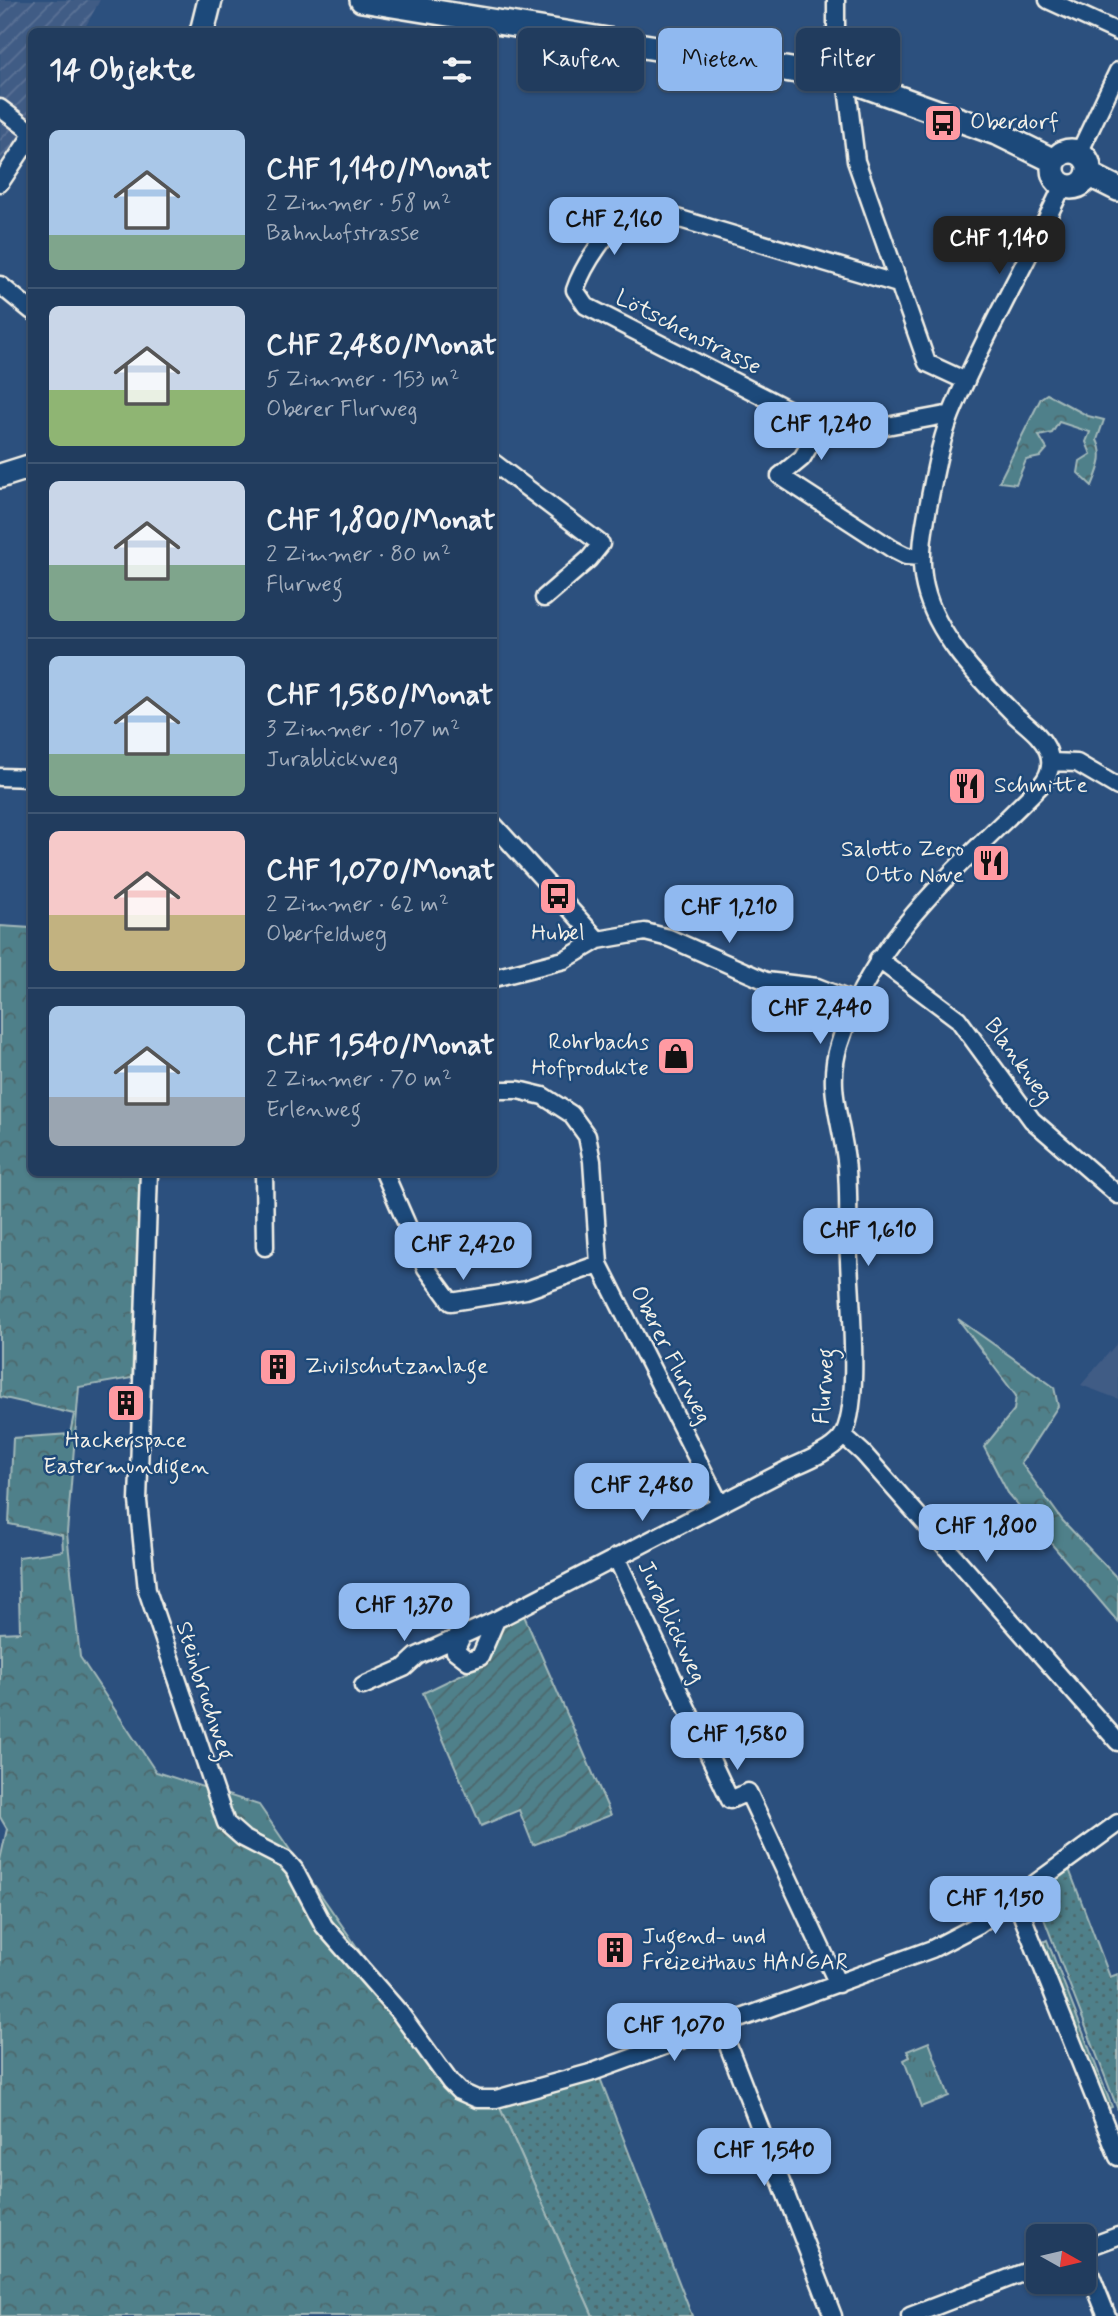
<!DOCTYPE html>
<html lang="de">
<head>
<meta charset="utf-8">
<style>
  :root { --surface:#213c5e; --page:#2d4767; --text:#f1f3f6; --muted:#a2adbc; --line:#3e5673; --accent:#90b9f0 }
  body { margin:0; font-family:Mynerve,sans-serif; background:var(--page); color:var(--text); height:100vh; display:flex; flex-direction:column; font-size:26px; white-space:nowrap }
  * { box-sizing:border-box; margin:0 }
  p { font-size:23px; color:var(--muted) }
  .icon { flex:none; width:38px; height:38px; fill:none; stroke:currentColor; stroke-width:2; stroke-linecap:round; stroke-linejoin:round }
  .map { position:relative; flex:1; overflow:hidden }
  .drawer { position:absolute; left:28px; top:28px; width:469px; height:1148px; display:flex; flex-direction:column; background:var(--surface); border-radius:10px; box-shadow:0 2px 5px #0004,0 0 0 2px var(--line) }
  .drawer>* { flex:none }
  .hud { position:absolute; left:518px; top:28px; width:494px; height:63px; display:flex; gap:14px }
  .needle { width:46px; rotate:98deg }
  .buttons { position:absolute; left:1026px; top:2224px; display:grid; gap:14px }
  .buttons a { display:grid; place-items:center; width:70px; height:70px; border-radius:10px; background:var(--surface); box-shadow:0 2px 5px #0004,0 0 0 2px var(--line); font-size:35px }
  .price { position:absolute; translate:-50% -60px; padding:0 16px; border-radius:14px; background:var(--accent); color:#111; font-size:23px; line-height:46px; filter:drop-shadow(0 2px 4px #0008) }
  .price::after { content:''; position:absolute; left:50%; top:42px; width:21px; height:16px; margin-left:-10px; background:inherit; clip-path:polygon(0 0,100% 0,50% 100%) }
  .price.active { background:#222; color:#fff }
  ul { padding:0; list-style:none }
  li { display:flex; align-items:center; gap:21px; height:175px; padding:0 21px }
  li+li { border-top:2px solid var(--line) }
  li span { display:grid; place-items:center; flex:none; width:196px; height:140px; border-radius:10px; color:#555 }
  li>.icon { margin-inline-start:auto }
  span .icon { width:84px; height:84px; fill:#fffc; stroke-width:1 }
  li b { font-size:30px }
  h2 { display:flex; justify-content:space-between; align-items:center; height:84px; padding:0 21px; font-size:30px }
  .chip { padding:0 24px; border-radius:10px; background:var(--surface); box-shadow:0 2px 5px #0004,0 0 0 2px var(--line); font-size:24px; line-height:63px }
  .chip.active { background:var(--accent); color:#111 }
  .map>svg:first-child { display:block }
</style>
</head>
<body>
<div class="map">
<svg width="1118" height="2316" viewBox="0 0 1118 2316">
  <defs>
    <pattern id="industrial-furrows" width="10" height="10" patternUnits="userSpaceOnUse" patternTransform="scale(1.75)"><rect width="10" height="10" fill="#405b85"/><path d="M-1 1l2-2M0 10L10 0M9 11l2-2" fill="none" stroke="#5c7396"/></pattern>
    <pattern id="grass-dots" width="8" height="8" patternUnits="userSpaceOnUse" patternTransform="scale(1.75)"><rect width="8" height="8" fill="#50808a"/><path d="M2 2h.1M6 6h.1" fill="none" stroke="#4d676b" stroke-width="1.8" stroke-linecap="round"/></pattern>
    <pattern id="forest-crowns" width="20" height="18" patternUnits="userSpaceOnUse" patternTransform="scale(1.75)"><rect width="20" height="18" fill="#50808a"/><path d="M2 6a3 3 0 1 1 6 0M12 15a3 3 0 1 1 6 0" fill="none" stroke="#4d676b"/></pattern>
    <pattern id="park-tufts" width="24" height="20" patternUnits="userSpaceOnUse" patternTransform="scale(1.75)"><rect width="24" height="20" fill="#50808a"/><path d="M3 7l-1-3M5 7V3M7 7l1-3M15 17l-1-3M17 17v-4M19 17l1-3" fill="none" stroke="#4d676b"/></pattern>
    <pattern id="garden-furrows" width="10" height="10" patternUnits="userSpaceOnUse" patternTransform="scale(1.75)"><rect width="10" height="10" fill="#50808a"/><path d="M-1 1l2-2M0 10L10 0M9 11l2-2" fill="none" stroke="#4d676b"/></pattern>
  </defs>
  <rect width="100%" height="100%" fill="#2c507e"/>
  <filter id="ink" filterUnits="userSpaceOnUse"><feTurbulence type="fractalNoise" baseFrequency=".0143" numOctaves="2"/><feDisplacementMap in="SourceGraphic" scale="14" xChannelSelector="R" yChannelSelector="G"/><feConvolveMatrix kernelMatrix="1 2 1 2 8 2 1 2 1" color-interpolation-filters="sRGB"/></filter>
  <g filter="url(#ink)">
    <path fill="#405b85" d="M 1118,1342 L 1118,1399 L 1081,1385 Z"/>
    <path fill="url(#industrial-furrows)" d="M 0,0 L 100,0 L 83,31 L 32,32 L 31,124 L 0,162 Z"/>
    <path fill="url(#grass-dots)" stroke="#a2b8b9" stroke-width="2" d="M 1069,1869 L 1110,1977 L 1118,1974 L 1118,2110 L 1034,1893 Z
      M 1047,1940 L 1112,2107 L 1107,2109 L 1043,1942 Z
      M 597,2070 L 692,2316 L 593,2316 L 496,2099 Z"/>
    <path fill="url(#forest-crowns)" stroke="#a2b8b9" stroke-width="2" d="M 1047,394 L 1088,416 L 1104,420 L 1097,440 C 1105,456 1099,469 1092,486 L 1078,473 L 1080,461 L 1091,454 L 1086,442 L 1090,432 L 1059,422 L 1052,433 L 1039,436 L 1047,449 L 1040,457 L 1026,460 L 1016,484 L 999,482 L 1041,398 Z
      M 0,926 L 31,928 L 32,1172 L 141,1173 L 132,1378 L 79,1387 L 67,1533 L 80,1657 L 156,1772 L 259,1805 L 450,2082 L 496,2099 L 593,2316 L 0,2316 L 0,1860 L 7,1829 L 0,1817 L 0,1633 L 20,1632 L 18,1557 L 63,1551 L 62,1535 L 9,1524 L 13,1438 L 70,1434 L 74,1414 L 0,1397 Z
      M 958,1319 L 1054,1387 L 1058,1406 L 1021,1463 L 1063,1521 L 1118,1579 L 1118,1622 L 1008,1493 L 984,1447 L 1014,1410 L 1016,1396 Z"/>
    <path fill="url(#park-tufts)" stroke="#a2b8b9" stroke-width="2" d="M 929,2042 L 949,2096 L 921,2107 L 904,2060 L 910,2057 L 907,2051 Z"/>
    <path fill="url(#garden-furrows)" stroke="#a2b8b9" stroke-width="2" d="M 522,1611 L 611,1815 L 533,1845 L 519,1810 L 481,1826 L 423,1693 L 485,1663 L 497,1632 Z"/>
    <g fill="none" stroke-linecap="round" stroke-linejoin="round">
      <defs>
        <path id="street" d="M 836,0 L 836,42 L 846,79 L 856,161 L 927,363 L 966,381
          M 1048,0 L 1118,32
          M 0,108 L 29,130 L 30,138 L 0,183
          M 1079,153 L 1118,71
          M 0,285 L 32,311
          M 821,426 L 586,306 L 575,290 C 583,266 609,225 632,213 C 639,210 652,212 660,213 L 898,284
          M 494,463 L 601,544 L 589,559 L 544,598
          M 922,557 L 906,556 L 894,550 L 780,476 L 802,458 L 821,426 L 865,430 L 951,414
          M 1051,762 L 1077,763 L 1118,787
          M 0,777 L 32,778
          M 494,825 L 598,940
          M 878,959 L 958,1019 L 1032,1120 L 1118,1195
          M 494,978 L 564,960 L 598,940 L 645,932 L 669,938 L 766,981 L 817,987 L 855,1002
          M 494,1090 L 518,1090 L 543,1096 L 571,1114 L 587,1136 L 592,1161 L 599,1264 L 720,1504
          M 149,1172 L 138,1501 L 147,1590 L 226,1823 L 243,1838 L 286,1860 L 294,1869 L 324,1926 L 400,2013 L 450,2082 L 459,2091 L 477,2099 L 496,2099 L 590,2073 L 932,1949 L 978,1925 L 1118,1823
          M 264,1172 L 265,1247
          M 384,1172 L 426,1268 L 451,1302 L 526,1290 L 599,1264
          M 843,1435 L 863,1453 L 1118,1742
          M 616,1557 L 730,1800 L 748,1792 L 838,1984
          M 462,1636 L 455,1651 L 468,1661 L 480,1657 L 496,1620
          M 363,1686 L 404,1668 L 417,1656 L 496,1620 L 786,1470 C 803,1462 829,1453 841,1438 C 862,1411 850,1298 849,1260 C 847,1227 850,1193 846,1160 C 841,1119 826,1086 839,1045 C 873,934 962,865 1041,785 C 1050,775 1053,764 1048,751 C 1041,734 1024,724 1012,712 C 978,678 936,635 925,587 C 918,557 924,527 930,497 C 936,466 942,434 955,405 C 987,330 1029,259 1063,185
          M 1015,1898 L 1118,2157
          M 729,2048 L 833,2316
          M 1083,2249 L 1118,2236
          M 1083,2256 L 1107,2316
          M 910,2316 L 1038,2267"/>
        <path id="secondary" d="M 362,0 L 846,79 L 999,134 L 1054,161
          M 202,32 L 210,0
          M1053 169a18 18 0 1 1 36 0a18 18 0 1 1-36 0Z
          M 1088,174 L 1118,189
          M 0,476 L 32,466"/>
      </defs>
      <use href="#street" stroke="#f4f1e8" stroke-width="21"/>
      <use href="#secondary" stroke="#f4f1e8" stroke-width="28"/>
      <use href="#street" stroke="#1f4a7a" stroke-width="16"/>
      <use href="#secondary" stroke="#1f4a7a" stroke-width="23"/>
    </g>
  </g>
  <defs>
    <symbol id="bus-square" viewBox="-11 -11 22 22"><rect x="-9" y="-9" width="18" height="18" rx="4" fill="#ff9aa2" stroke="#1f4a7a"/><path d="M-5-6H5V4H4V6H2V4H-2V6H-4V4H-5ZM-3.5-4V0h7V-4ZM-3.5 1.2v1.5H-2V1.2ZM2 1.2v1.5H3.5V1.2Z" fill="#111"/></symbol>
    <symbol id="restaurant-square" viewBox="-11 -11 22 22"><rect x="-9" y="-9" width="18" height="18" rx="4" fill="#ff9aa2" stroke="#1f4a7a"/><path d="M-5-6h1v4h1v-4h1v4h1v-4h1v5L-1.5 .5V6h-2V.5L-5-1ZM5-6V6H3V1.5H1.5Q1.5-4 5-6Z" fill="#111"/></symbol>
    <symbol id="shop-square" viewBox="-11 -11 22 22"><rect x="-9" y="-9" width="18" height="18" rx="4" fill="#ff9aa2" stroke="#1f4a7a"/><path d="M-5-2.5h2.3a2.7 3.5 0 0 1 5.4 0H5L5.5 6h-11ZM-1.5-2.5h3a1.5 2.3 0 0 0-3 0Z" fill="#111"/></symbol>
    <symbol id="building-square" viewBox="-11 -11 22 22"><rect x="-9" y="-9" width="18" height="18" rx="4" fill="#ff9aa2" stroke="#1f4a7a"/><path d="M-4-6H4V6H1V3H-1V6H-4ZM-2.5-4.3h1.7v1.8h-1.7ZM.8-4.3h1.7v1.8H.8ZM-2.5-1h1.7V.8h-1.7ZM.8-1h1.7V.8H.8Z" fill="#111"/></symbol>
  </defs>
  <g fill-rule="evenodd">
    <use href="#bus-square" x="921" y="101" width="44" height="44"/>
    <use href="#restaurant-square" x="945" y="764" width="44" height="44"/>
    <use href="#restaurant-square" x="969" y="841" width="44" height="44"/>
    <use href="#bus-square" x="536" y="874" width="44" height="44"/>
    <use href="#shop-square" x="654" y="1034" width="44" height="44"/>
    <use href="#building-square" x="256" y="1345" width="44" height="44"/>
    <use href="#building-square" x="104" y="1381" width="44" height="44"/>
    <use href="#building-square" x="593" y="1928" width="44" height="44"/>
  </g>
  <g text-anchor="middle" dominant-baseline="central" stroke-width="5" stroke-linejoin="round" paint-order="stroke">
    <g font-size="23" fill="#f4f1e8" stroke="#1f4a7a" text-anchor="start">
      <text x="970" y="123">Oberdorf</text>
      <text x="994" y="786">Schmitte</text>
      <text x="964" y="850" text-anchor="end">Salotto Zero<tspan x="964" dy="26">Otto Nove</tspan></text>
      <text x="558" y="934" text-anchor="middle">Hubel</text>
      <text x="649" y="1043" text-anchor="end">Rohrbachs<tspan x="649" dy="26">Hofprodukte</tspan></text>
      <text x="305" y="1367">Zivilschutzanlage</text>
      <text x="126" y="1441" text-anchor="middle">Hackerspace<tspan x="126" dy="26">Eastermundigen</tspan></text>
      <text x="642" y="1937">Jugend- und<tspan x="642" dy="26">Freizeithaus HANGAR</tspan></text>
    </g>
    <g font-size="23" fill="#f4f1e8" stroke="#1f4a7a">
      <text transform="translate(688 333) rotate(27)">Lötschenstrasse</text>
      <text transform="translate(1018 1061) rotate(54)">Blankweg</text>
      <text transform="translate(670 1355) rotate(63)">Oberer Flurweg</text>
      <text transform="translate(825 1386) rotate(-86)">Flurweg</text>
      <text transform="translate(671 1622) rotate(65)">Jurablickweg</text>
      <text transform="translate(204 1691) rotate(72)">Steinbruchweg</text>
    </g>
  </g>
</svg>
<div class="buttons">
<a><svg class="needle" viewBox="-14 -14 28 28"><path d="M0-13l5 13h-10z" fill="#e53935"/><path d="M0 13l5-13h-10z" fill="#a2adbc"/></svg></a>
</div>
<b class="price" style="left:614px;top:257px">CHF 2,160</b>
<b class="price active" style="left:999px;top:276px">CHF 1,140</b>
<b class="price" style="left:821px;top:462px">CHF 1,240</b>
<b class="price" style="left:729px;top:945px">CHF 1,210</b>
<b class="price" style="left:820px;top:1046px">CHF 2,440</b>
<b class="price" style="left:868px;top:1268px">CHF 1,610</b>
<b class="price" style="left:463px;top:1282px">CHF 2,420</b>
<b class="price" style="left:642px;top:1523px">CHF 2,480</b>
<b class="price" style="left:986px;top:1564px">CHF 1,800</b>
<b class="price" style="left:404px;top:1643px">CHF 1,370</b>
<b class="price" style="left:737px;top:1772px">CHF 1,580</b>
<b class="price" style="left:995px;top:1936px">CHF 1,150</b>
<b class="price" style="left:674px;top:2063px">CHF 1,070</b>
<b class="price" style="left:764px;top:2188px">CHF 1,540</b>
<div class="hud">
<a class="chip">Kaufen</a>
<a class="chip active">Mieten</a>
<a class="chip">Filter</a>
</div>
<section class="drawer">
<h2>14 Objekte<svg class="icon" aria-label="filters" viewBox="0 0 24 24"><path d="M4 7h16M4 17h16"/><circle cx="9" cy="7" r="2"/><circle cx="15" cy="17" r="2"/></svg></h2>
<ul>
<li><span style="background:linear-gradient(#a9c7e8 75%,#7fa58c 0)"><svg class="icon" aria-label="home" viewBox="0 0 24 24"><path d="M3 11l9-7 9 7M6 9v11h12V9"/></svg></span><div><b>CHF 1,140/Monat</b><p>2 Zimmer · 58 m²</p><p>Bahnhofstrasse</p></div></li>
<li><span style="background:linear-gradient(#c9d6e8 60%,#8fb573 0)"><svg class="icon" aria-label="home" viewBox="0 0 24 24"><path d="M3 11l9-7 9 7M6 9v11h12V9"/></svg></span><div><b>CHF 2,480/Monat</b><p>5 Zimmer · 153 m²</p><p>Oberer Flurweg</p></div></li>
<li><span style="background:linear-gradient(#c9d6e8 60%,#7fa58c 0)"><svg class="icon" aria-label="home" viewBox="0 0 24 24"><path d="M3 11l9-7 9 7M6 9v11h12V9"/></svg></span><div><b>CHF 1,800/Monat</b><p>2 Zimmer · 80 m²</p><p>Flurweg</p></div></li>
<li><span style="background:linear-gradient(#a9c7e8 70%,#7fa58c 0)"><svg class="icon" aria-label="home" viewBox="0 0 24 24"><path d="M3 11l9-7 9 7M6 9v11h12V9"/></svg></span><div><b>CHF 1,580/Monat</b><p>3 Zimmer · 107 m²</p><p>Jurablickweg</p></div></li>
<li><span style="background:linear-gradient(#f6c9c9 60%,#c2b280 0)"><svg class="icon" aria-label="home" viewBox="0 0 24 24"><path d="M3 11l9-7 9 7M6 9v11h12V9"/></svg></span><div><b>CHF 1,070/Monat</b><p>2 Zimmer · 62 m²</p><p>Oberfeldweg</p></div></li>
<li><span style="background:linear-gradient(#a9c7e8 65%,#9aa5b1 0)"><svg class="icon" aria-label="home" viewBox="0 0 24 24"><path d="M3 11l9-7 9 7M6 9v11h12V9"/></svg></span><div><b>CHF 1,540/Monat</b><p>2 Zimmer · 70 m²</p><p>Erlenweg</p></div></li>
</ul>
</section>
</div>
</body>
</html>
